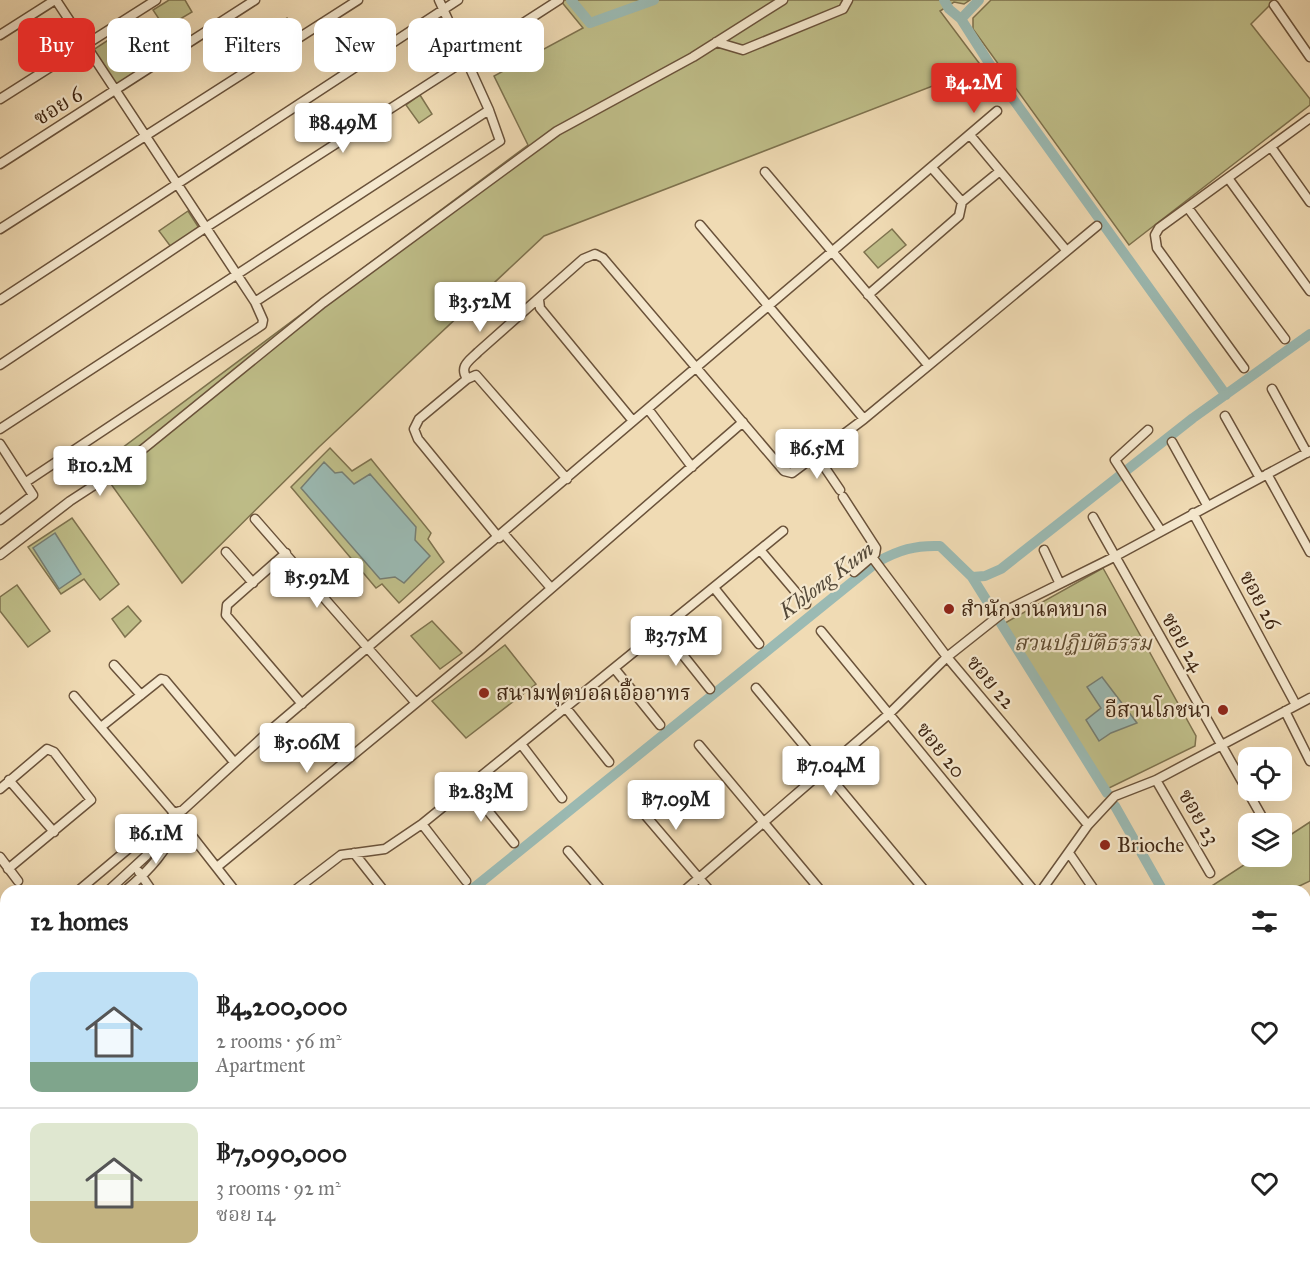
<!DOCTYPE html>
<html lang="en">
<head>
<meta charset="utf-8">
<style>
  :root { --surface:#fff; --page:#f6f6f6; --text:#222; --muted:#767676; --line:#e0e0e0; --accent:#d93025 }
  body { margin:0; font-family:"IM FELL Great Primer","Noto Serif Thai",serif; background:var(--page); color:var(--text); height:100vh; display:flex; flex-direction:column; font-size:22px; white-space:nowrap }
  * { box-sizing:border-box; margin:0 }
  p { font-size:20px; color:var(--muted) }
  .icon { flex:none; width:33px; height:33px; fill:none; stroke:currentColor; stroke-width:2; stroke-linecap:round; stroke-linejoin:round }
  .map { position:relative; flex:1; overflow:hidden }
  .drawer { position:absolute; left:0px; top:885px; width:1311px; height:384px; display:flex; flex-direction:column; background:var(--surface); border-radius:18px 18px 0 0; box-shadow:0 6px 24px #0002 }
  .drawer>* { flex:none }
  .hud { position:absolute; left:18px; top:18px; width:600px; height:54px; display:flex; gap:12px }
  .controls { position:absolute; left:1238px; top:747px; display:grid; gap:12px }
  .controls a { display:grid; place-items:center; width:54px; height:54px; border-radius:12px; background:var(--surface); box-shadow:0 6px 24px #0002; font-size:30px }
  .price { position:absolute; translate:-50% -51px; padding:0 14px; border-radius:6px; background:#fff; color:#222; font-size:20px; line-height:39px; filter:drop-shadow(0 2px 3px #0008) }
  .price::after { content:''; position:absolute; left:50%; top:36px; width:18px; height:14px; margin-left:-9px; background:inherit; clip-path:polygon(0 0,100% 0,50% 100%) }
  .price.selected { background:var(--accent); color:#fff }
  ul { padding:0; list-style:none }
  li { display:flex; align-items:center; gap:18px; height:150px; padding:0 30px }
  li+li { border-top:2px solid var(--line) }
  li span { display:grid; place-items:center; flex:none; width:168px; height:120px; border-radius:12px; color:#555 }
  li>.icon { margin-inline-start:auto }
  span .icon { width:72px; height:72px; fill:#fffc; stroke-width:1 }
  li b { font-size:26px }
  h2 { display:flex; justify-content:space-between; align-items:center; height:72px; padding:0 30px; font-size:26px }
  .tag { padding:0 21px; border-radius:12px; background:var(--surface); box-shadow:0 6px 24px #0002; font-size:21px; line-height:54px }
  .tag.selected { background:var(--accent); color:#fff }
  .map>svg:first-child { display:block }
</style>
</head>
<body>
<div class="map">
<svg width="1310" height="1269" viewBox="0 0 1310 1269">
  <rect width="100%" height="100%" fill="#f0dbb4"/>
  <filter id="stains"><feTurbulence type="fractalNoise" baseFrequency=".00333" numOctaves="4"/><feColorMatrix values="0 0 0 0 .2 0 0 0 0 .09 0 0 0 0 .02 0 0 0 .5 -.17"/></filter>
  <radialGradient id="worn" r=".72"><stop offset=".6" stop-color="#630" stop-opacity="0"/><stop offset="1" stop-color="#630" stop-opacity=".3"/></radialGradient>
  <path fill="#bfbe89" stroke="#7e724e" stroke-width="1.5" d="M 169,0 L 185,0 L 192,12 L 165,28 L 153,10 Z
    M 560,0 L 970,0 L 964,4 L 954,2 L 940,11 L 982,67 L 544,236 L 319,447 L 182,583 L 98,466 L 528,145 L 494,76 L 583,28 Z
    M 991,0 L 1275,0 L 1251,24 L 1310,99 L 1310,105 L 1129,245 L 973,29 L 973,18 Z
    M 287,18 L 298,35 L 256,63 L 244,45 Z
    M 122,31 L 135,52 L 150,42 L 161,59 L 117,87 L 93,50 Z
    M 420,95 L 432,114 L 419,123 L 406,105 Z
    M 188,211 L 199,228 L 171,247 L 159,231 Z
    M 892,229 L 906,245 L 878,268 L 864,252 Z
    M 330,448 L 352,471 L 371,459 L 431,533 L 428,539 L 444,562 L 399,603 L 382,584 L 376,588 L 291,487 Z
    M 72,518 L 119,584 L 100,600 L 84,579 L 61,594 L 28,547 Z
    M 1103,568 L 1196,736 L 1195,746 L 1107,789 L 1005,623 Z
    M 17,585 L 50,631 L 28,647 L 0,611 L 0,597 Z
    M 128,606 L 141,621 L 125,637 L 112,619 Z
    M 432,621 L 462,653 L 440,669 L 411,636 Z
    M 505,645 L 536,684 L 466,738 L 432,701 Z
    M 1310,822 L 1310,881 L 1289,891 L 1204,891 L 1256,857 L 1281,856 L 1281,841 Z
    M 1310,1003 L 1310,1069 L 1305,1071 L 1305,1005 Z
    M 6,1103 L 6,1263 L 101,1263 L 116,1269 L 0,1269 L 0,1108 Z
    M 247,1263 L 349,1263 L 354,1269 L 240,1269 Z"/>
  <path fill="#9bbab3" stroke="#767e73" stroke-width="1.5" d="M 324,462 L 335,473 L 342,472 L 354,484 L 370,474 L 416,527 L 415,540 L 430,556 L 404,583 L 395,577 L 380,579 L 301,488 Z
    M 55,533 L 81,574 L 59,589 L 33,548 Z
    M 1102,677 L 1137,723 L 1111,733 L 1099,741 L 1086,720 L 1101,708 L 1087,687 Z
    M 0,1241 L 6,1246 L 6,1263 L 26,1263 L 35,1269 L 0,1269 Z"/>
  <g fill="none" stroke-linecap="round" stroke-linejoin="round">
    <path stroke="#9bbab3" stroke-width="10" d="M 571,0 L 590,23 L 654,0
      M 944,0 L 949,9 L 961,19 L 979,0
      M 961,19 L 1003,85 L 1226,395
      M 972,577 L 1107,793
      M 1115,806 L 1163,891
      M 470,891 L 877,562 C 899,550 915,545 940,546 L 972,577 L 985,576 L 1001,569 L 1193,418 L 1310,334
      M 1305,1151 L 1310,1162
      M 1283,1269 L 1298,1263"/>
    <defs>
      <path id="minor" d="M 1274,5 L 1310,57
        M 0,35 L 55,0
        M 716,42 L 743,50 L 843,9 L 848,0
        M 0,99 L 156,0
        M 970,135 L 1066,250
        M 1271,147 L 1310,202
        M 0,164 L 255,0
        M 765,172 L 928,365
        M 1228,178 L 1310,291
        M 962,202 L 1000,171
        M 1188,208 L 1285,339
        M 700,225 L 864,419
        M 0,229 L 358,0
        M 868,295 L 959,216 L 962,202 L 932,168
        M 0,300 L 458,0
        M 539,300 L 540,308 L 633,421
        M 255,302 L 500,141 L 489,110 L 439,0
        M 0,365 L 205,228 L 559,0
        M 1244,368 L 1157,248 L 1155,235 L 1159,228 L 1310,118
        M 467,379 C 459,366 469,361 478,352 L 583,259 L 595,254 L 603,258 L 784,471 L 792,473 L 864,419 L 1097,226
        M 1272,389 L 1307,453
        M 648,409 L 692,467
        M 1225,416 L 1260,478
        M 0,429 L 489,110
        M 1148,430 L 1115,460 L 1161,531
        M 1172,442 L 1207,505
        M 0,444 L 33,495 L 0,520
        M 817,456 L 840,490
        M 1267,474 L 1310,552
        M 26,482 L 262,325 L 263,320 L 255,302 L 56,0
        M 843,497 L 876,548 L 875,554 L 854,572
        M 1193,513 L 1296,705
        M 1093,517 L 1266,824
        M 255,519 L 415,702
        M 504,534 L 551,588
        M 499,538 L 418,439 L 414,429 L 419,419 L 467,379 L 476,375 L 567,479
        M 1044,550 L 1059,582
        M 761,551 L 806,604
        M 226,552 L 253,583
        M 286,553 L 227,605 L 226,615 L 302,704
        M 0,555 L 70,501 L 116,471 L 323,303 L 557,131 L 693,57 L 783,0
        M 872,557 L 947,657 L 1088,825
        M 715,589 L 759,644
        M 663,630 L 710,689
        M 821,631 L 1034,891
        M 114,665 L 141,695
        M 614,668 L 660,725
        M 756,688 L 925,891
        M 74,696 L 174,813 L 235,891
        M 566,708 L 609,762
        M 1285,711 L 1310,761
        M 101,727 L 161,679 L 165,680 L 234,762
        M 521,744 L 562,798
        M 699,745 L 821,891
        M 9,780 L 54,832
        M 1156,780 L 1210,873
        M 468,786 L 514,843
        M 0,789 L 47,749 L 54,752 L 91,800 L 8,869
        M 634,802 L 710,891
        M 422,824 L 466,881
        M 568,851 L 602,891
        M 354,853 L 384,891
        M 1069,853 L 1095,891
        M 0,857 L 18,881
        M 217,867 L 478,652 L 743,422
        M 139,872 L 152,891
        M 78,891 L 134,844
        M 108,891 L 146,856 L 174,813 L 183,810 L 266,734 L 997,111
        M 125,891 C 149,871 169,849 180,819
        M 294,891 L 341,855 L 385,849 L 422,824 L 783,531
        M 684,891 L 889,714 L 947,657 L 1005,611 L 1114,557 L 1310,451
        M 1041,891 L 1088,825 L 1115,796 L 1156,780 L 1310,698
        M 0,954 L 6,949
        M 0,983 L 6,978
        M 1305,994 L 1310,996
        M 0,995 L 6,990
        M 1305,1080 L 1310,1078
        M 1305,1140 L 1310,1150
        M 358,1263 L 363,1269
        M 471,1263 L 476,1269
        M 580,1263 L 585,1269
        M 690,1263 L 695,1269
        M 730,1263 L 734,1269
        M 828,1263 L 832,1269
        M 928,1263 L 932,1269
        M 1033,1263 L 1037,1269
        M 1137,1263 L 1141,1269
        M 225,1269 L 233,1263
        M 702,1269 L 712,1263"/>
    </defs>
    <use href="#minor" stroke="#6a523a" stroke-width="11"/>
    <use href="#minor" stroke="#f5e8ce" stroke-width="8"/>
  </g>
  <g fill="#8f2418" stroke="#f5e8ce" stroke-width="2">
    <circle cx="949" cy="609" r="6"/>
    <circle cx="484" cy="693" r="6"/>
    <circle cx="1223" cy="710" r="6"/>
    <circle cx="1105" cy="845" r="6"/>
  </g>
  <g text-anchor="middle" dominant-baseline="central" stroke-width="4.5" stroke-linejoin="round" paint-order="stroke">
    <g font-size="21" fill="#3e2512" stroke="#f5e8ce">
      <text transform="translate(58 106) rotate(-32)">ซอย 6</text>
      <text transform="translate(1260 600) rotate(62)">ซอย 26</text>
      <text transform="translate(1183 642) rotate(60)">ซอย 24</text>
      <text transform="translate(991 682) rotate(50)">ซอย 22</text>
      <text transform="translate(941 750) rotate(51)">ซอย 20</text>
      <text transform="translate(1199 817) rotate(60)">ซอย 23</text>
    </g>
    <g font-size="21" fill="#3e2512" stroke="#f5e8ce" text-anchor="start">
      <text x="961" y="609">สำนักงานคหบาล</text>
      <text x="496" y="693">สนามฟุตบอลเอื้ออาทร</text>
      <text x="1211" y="710" text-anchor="end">อีสานโภชนา</text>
      <text x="1117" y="845">Brioche</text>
    </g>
    <g font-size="21" font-style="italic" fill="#5e4b30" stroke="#f5e8ce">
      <text x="1083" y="643">สวนปฏิบัติธรรม</text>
    </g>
    <g font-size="22" font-style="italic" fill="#554a3a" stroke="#f5e8ce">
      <text transform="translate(826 580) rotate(-37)">Khlong Kum</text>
    </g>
  </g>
  <rect width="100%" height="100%" filter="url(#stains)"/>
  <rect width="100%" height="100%" fill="url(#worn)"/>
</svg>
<div class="controls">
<a><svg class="icon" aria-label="locate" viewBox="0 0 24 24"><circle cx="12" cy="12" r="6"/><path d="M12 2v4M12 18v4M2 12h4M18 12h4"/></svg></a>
<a><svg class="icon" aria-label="layers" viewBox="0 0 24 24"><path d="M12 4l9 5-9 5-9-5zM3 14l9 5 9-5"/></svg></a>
</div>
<b class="price selected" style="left:974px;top:114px">฿4.2M</b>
<b class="price" style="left:343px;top:154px">฿8.49M</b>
<b class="price" style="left:480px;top:333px">฿3.52M</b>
<b class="price" style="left:817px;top:480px">฿6.5M</b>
<b class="price" style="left:100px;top:497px">฿10.2M</b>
<b class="price" style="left:317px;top:609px">฿5.92M</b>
<b class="price" style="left:676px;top:667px">฿3.75M</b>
<b class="price" style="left:307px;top:774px">฿5.06M</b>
<b class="price" style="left:831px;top:797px">฿7.04M</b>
<b class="price" style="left:481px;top:823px">฿2.83M</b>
<b class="price" style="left:676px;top:831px">฿7.09M</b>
<b class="price" style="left:156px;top:865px">฿6.1M</b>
<div class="hud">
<a class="tag selected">Buy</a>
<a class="tag">Rent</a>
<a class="tag">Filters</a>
<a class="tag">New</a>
<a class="tag">Apartment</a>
</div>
<section class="drawer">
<h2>12 homes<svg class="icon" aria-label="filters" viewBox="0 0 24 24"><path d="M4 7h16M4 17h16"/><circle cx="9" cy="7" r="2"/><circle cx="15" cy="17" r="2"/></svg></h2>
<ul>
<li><span style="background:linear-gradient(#bfe0f5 75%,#7fa58c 0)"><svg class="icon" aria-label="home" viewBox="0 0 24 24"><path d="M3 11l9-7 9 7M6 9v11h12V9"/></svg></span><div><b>฿4,200,000</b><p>2 rooms · 56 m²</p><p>Apartment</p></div><svg class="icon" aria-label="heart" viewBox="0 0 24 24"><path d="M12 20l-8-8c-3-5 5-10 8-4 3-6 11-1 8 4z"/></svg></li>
<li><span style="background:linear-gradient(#dfe7d0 65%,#c2b280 0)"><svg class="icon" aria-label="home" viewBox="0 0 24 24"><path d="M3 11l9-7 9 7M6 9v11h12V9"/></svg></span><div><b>฿7,090,000</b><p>3 rooms · 92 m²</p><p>ซอย 14</p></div><svg class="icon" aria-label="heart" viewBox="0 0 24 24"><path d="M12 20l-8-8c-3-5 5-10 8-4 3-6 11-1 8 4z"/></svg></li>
</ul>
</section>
</div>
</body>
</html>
